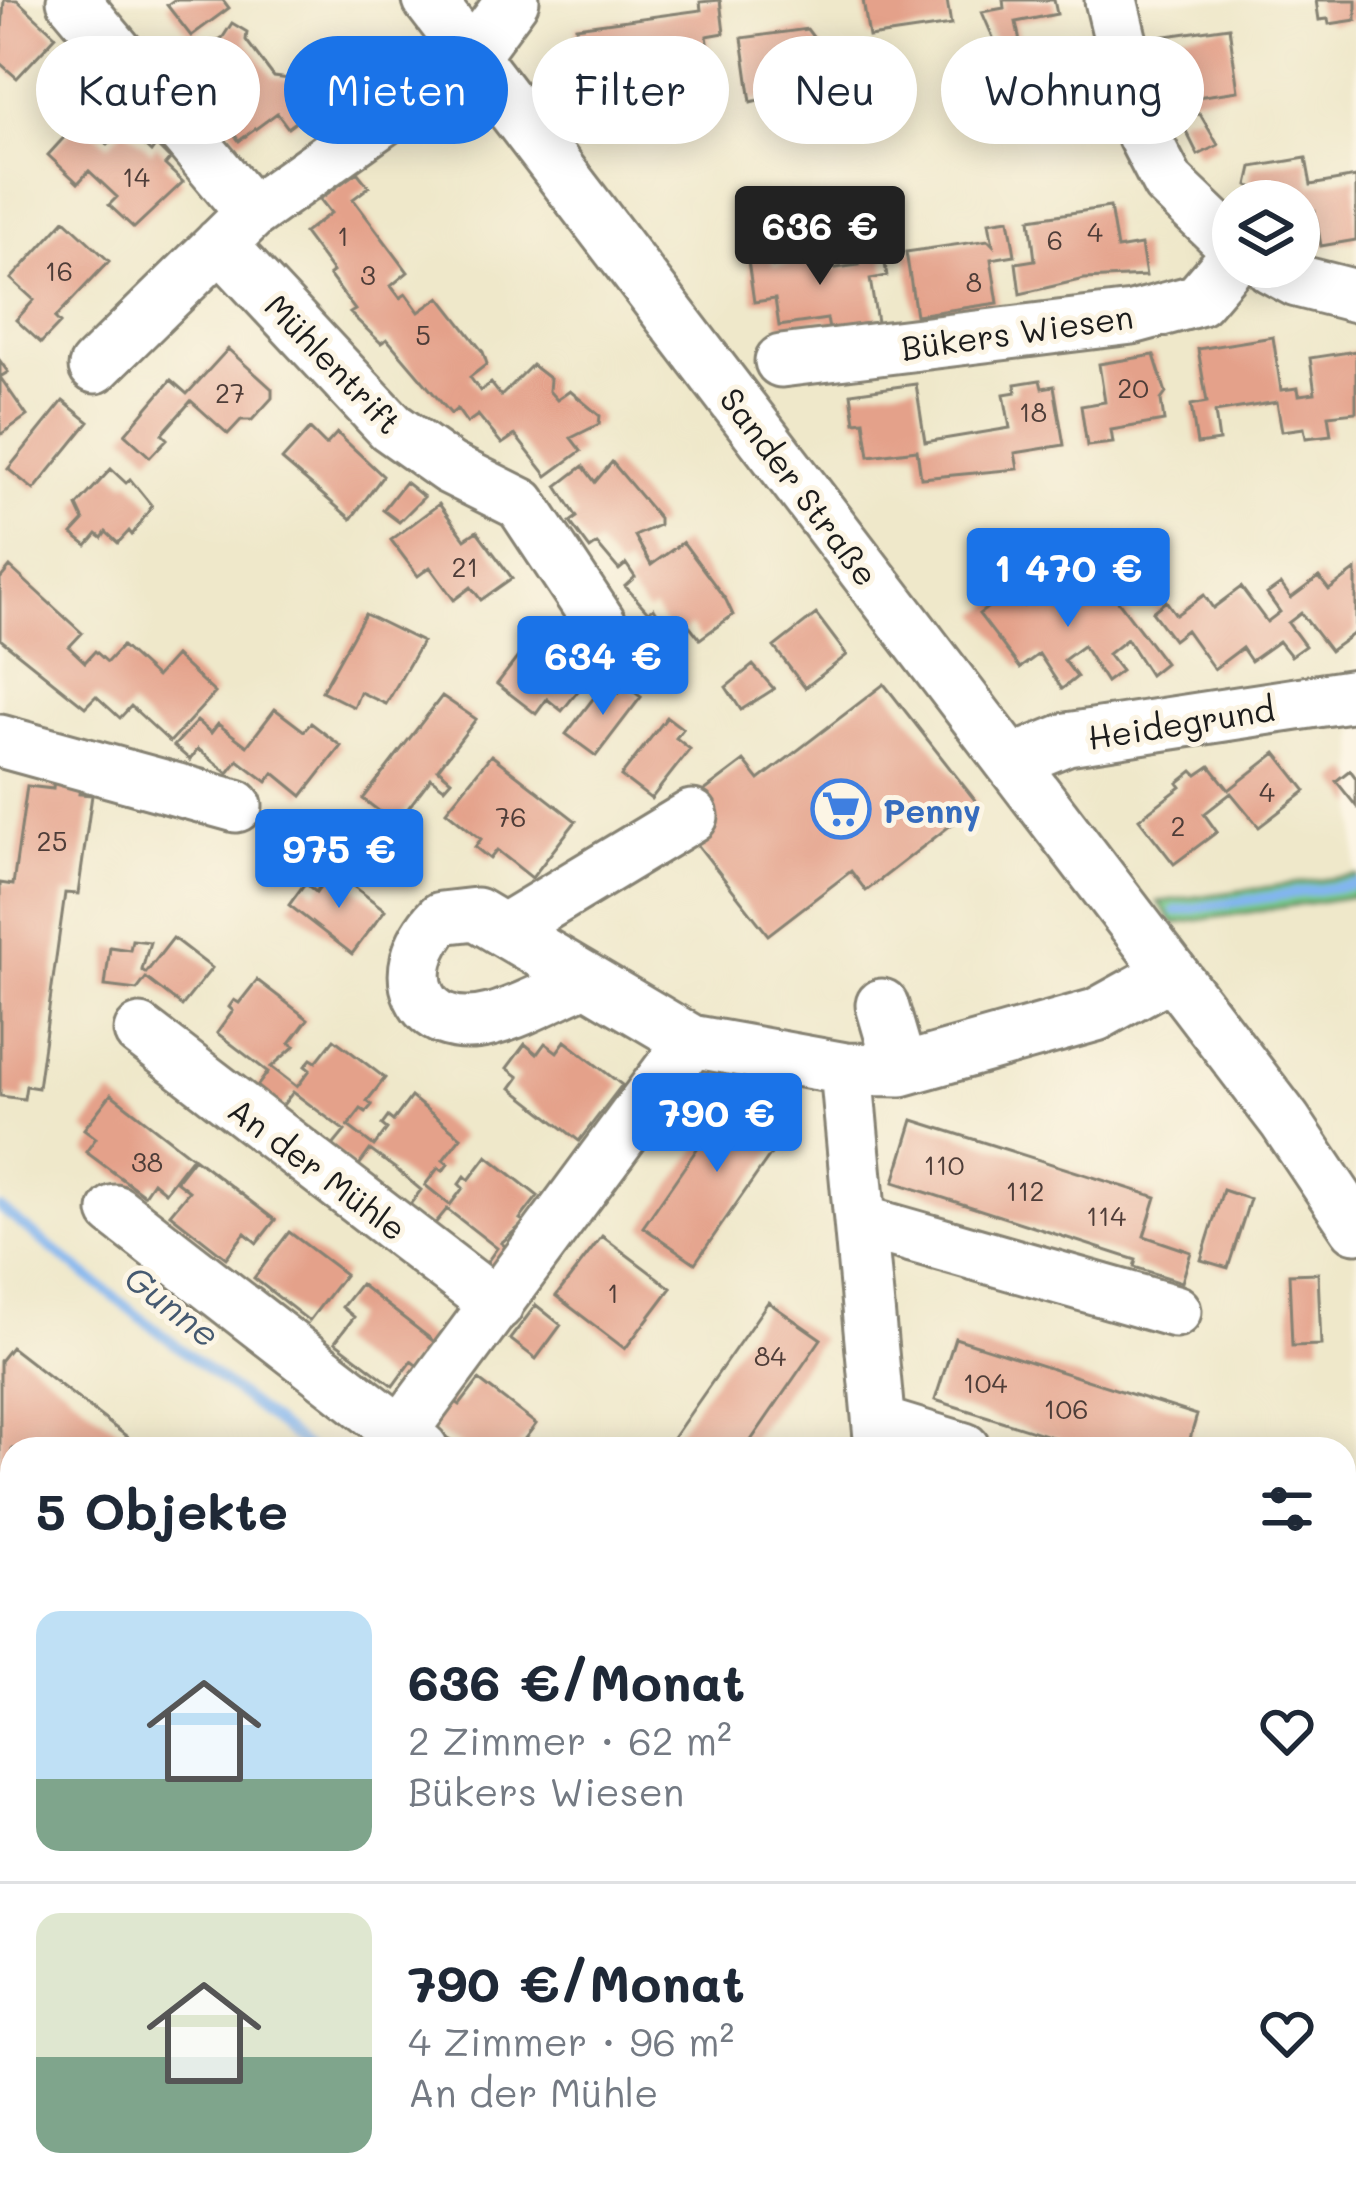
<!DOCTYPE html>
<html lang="de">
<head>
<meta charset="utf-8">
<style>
  :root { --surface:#fff; --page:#f2f2f3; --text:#1f2937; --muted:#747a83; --line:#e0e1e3; --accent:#1a73e8 }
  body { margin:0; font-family:Mali,sans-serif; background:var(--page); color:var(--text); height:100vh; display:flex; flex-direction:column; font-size:45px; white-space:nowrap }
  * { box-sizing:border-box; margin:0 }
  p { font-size:39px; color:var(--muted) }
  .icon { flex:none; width:66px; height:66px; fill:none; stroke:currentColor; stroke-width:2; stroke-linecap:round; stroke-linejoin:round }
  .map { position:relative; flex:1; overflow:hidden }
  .panel { position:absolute; left:0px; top:1437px; width:1356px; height:771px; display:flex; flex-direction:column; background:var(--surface); border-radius:36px 36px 0 0; box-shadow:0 6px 30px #0003 }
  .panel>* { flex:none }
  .top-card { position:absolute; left:36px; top:36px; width:1284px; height:108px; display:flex; gap:24px }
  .buttons { position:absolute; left:1212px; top:180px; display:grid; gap:24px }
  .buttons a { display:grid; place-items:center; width:108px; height:108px; border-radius:50%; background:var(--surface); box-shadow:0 6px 30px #0003; font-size:60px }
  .price { position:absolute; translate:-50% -102px; padding:0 27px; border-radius:12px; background:var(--accent); color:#fff; font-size:39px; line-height:78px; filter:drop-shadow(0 3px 6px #0008) }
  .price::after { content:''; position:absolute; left:50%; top:72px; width:36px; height:27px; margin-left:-18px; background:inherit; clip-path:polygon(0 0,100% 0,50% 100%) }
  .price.current { background:#222; color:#fff }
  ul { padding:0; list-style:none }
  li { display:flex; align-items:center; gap:36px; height:300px; padding:0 36px }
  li+li { border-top:3px solid var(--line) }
  li span { display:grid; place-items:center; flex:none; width:336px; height:240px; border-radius:24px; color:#555 }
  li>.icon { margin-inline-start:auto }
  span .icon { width:144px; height:144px; fill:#fffc; stroke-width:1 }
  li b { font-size:51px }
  h2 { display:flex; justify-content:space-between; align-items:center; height:144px; padding:0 36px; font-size:51px }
  .pill { padding:0 42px; border-radius:54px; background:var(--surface); box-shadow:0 6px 30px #0003; font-size:42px; line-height:108px }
  .pill.current { background:var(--accent); color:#fff }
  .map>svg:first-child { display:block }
</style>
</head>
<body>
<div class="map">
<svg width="1356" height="2206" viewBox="0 0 1356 2206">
  <rect width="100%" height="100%" fill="#fcf5e5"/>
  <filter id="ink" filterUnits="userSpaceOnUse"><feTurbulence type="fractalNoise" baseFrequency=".00833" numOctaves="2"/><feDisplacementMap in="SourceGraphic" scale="24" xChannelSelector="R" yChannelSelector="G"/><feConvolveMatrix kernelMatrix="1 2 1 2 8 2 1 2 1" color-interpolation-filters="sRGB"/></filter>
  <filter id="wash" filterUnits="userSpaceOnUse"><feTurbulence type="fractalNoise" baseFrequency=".004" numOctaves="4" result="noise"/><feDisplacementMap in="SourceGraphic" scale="48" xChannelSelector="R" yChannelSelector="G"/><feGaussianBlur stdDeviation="2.7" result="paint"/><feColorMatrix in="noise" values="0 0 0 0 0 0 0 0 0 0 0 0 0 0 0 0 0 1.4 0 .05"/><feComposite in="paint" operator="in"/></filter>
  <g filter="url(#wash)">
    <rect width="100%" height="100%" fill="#efe8ca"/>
    <path fill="#7bc989" stroke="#4c7252" stroke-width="3" d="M 1356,875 L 1356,896 L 1174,924 L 1158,902 Z
      M 1356,1701 L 1356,2193 L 1344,2188 L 1344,1783 Z"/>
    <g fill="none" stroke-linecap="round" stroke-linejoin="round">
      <path stroke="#82b5ef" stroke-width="10" d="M 1176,911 L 1356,884
        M 0,1208 L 309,1449
        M 1306,2196 L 1324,2206"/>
    </g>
    <g id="blocks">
      <path fill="#e4a18a" d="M 4,0 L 17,0 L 56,36 L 17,78 L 0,63 Z
        M 174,0 L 223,0 L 229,8 L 191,36 L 167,5 Z
        M 720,0 L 724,33 L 707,36 L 712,69 L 618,85 L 613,55 L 581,60 L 576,27 L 701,10 L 700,2 Z
        M 863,0 L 947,0 L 951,25 L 869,37 Z
        M 1003,0 L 1054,0 L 1057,14 L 1016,22 L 1022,52 L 1001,56 L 982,12 L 1004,8 Z
        M 1316,0 L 1356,0 L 1356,20 L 1329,24 L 1328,19 L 1319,20 Z
        M 232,23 L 247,32 L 246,40 L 274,77 L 289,79 L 300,94 L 307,88 L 320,104 L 288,128 L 277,113 L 239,141 L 183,66 L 223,37 Z
        M 1229,27 L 1238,91 L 1169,101 L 1159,37 Z
        M 807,29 L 828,57 L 795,63 L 799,90 L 751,102 L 742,38 Z
        M 1200,114 L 1218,145 L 1198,155 L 1179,117 Z
        M 81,119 L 108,145 L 125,128 L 151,152 L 156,145 L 170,159 L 165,165 L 183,182 L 134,228 L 109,205 L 117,197 L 89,171 L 78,183 L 48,155 Z
        M 1306,158 L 1311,185 L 1356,177 L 1356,240 L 1321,246 L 1315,211 L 1299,213 L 1299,201 L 1257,201 L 1255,189 L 1248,185 L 1252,167 Z
        M 357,172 L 369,187 L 353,199 L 408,272 L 391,286 L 400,298 L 406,294 L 419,312 L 440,297 L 483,352 L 487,364 L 470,377 L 480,391 L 491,383 L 501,396 L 532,365 L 550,379 L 549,391 L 557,400 L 570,391 L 600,416 L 599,424 L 571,438 L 581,451 L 547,476 L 515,435 L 502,444 L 478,415 L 467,423 L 457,409 L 451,414 L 387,339 L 381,343 L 350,313 L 355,310 L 329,275 L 333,272 L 304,233 L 331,213 L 320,199 Z
        M 1110,207 L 1117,249 L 1141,245 L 1146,276 L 1084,279 L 1020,294 L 1016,263 L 1035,260 L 1030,219 Z
        M 1009,219 L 1015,255 L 991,259 L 998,303 L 916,315 L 906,252 L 988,240 L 993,245 L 989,222 Z
        M 65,220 L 109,261 L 55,318 L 60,323 L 41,343 L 16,320 L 34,300 L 11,279 Z
        M 881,239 L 887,276 L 870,279 L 877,322 L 829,329 L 827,319 L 779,326 L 775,299 L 754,302 L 747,254 L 770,250 L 773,266 L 819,260 L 821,270 L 859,265 L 856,243 Z
        M 1273,337 L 1281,390 L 1298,388 L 1299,395 L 1315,393 L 1310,358 L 1356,351 L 1356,412 L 1328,415 L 1331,435 L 1306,438 L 1304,428 L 1282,431 L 1277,402 L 1215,412 L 1219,441 L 1197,444 L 1191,405 L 1207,402 L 1198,349 Z
        M 228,349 L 272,389 L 272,398 L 252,420 L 241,420 L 228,434 L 191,401 L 162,434 L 167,439 L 150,457 L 125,434 L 171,380 L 187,394 Z
        M 1154,355 L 1166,393 L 1161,400 L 1164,421 L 1111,430 L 1113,443 L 1087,446 L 1081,406 L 1105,402 L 1099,364 Z
        M 0,361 L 8,372 L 0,377 L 27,416 L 0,435 Z
        M 1040,380 L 1042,388 L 1054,386 L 1064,445 L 1015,453 L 1018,469 L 921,478 L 917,450 L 869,456 L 864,421 L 855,422 L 851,393 L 916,384 L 925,442 L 1010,428 L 1004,394 L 1016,392 L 1015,384 Z
        M 63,401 L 89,422 L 34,490 L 8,469 Z
        M 310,429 L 326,445 L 337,433 L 383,476 L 351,519 L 282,460 Z
        M 612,462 L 659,518 L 659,525 L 635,536 L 651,565 L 683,542 L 726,600 L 733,615 L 700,639 L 690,626 L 673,639 L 654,608 L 648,612 L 625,586 L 635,577 L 626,564 L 619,570 L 597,544 L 590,549 L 570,522 L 577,517 L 557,486 L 583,466 L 595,482 Z
        M 111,469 L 126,483 L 130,479 L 152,506 L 132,535 L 129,531 L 118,543 L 106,532 L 102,538 L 97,534 L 87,546 L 72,534 L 84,521 L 77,506 Z
        M 405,482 L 424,497 L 399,522 L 383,510 Z
        M 439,504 L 465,539 L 477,531 L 512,578 L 481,600 L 471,587 L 454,600 L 430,567 L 418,576 L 391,540 Z
        M 10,567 L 82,633 L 69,647 L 85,662 L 95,651 L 107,662 L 122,646 L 156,677 L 175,656 L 215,693 L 170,742 L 131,706 L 120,718 L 96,696 L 85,707 L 0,639 L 0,579 Z
        M 1356,570 L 1356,632 L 1330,651 L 1301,613 L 1288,623 L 1305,646 L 1291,656 L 1279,641 L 1251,661 L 1242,648 L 1214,669 L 1186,630 L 1173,640 L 1152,612 L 1166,601 L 1176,615 L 1204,595 L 1213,608 L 1241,587 L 1267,622 L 1280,612 L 1267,594 L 1281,584 L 1291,598 L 1319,577 L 1329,590 Z
        M 1099,576 L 1165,663 L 1150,675 L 1127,639 L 1108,654 L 1121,671 L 1106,682 L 1083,646 L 1064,660 L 1077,677 L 1062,689 L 1039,654 L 1020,668 L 979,614 L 1011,590 L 1024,606 L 1055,583 L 1067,599 Z
        M 365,614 L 422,642 L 386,704 L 360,692 L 354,707 L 322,691 Z
        M 816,614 L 847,655 L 805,688 L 774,647 Z
        M 527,645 L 565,675 L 570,668 L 586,681 L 562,711 L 547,699 L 536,714 L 497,684 Z
        M 753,665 L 774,689 L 741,710 L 726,687 Z
        M 605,683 L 619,693 L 625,685 L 641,697 L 596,756 L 566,734 Z
        M 884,684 L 978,804 L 866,891 L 851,871 L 768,935 L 689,834 L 699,795 L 744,761 L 759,780 Z
        M 442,696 L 476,719 L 438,769 L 451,780 L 444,788 L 431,778 L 396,824 L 363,799 Z
        M 275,709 L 304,731 L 311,723 L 341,746 L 302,796 L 274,773 L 267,782 L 238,760 L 228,773 L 198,749 L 190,760 L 174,746 L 197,721 L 211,733 L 218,724 L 247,746 Z
        M 667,717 L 683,729 L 676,738 L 690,749 L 651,799 L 621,776 Z
        M 1276,753 L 1306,791 L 1259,827 L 1231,793 L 1204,814 L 1217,832 L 1174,864 L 1139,819 L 1181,787 L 1178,783 L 1193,771 L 1197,775 L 1210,766 L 1229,790 Z
        M 491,755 L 576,821 L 532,878 L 497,850 L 490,859 L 475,847 L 481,839 L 446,811 Z
        M 1350,770 L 1356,778 L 1356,806 L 1336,781 Z
        M 54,777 L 81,781 L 79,794 L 92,795 L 78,894 L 65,893 L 38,1088 L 26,1086 L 24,1099 L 0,1096 L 0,883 L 13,885 L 27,786 L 53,789 Z
        M 332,870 L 385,910 L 352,954 L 289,905 L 305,883 L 316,892 Z
        M 173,938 L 212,968 L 182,1006 L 146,978 L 137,990 L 105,986 L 110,947 L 130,950 L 132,940 L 150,942 L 142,970 L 146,973 Z
        M 257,980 L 308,1019 L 290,1043 L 295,1046 L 271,1067 L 297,1087 L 310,1070 L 305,1066 L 311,1059 L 316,1062 L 334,1039 L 385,1078 L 367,1101 L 372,1105 L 366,1112 L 361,1109 L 348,1126 L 374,1146 L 387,1129 L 382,1125 L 388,1117 L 393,1121 L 411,1097 L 461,1137 L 443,1160 L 448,1164 L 443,1171 L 438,1168 L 425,1185 L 450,1205 L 463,1188 L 459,1184 L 465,1176 L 469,1180 L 487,1156 L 538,1196 L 520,1219 L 525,1222 L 501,1243 L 514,1253 L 497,1275 L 485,1265 L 497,1248 L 447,1209 L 433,1226 L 408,1207 L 421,1190 L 396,1169 L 370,1150 L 357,1168 L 331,1148 L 345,1131 L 293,1092 L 280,1109 L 255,1089 L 268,1072 L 217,1033 L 233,1011 L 229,1007 L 234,1000 L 239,1003 Z
        M 565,1041 L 622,1085 L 579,1141 L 511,1088 L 519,1077 L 507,1068 L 525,1044 L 537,1054 L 545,1043 L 557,1052 Z
        M 739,1088 L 792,1124 L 695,1263 L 643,1227 Z
        M 111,1094 L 192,1157 L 165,1192 L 153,1182 L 144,1195 L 86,1152 L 96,1138 L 84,1129 Z
        M 913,1120 L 1156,1197 L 1144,1236 L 1191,1252 L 1182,1282 L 1134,1267 L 1136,1260 L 894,1182 Z
        M 194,1158 L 275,1220 L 257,1243 L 245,1233 L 226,1258 L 170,1214 L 189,1191 L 176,1181 Z
        M 1223,1190 L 1250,1199 L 1228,1268 L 1201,1260 Z
        M 289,1232 L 345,1274 L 309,1321 L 254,1278 Z
        M 602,1236 L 671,1288 L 625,1349 L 556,1296 Z
        M 1318,1273 L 1321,1345 L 1292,1346 L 1289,1274 Z
        M 360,1284 L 441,1347 L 423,1370 L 411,1361 L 393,1386 L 335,1342 L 354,1317 L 342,1307 Z
        M 768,1302 L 821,1339 L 745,1449 L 683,1449 L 671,1441 Z
        M 536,1305 L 561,1325 L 536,1359 L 510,1339 Z
        M 955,1338 L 1197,1415 L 1187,1449 L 1090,1449 L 935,1400 Z
        M 11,1347 L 143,1449 L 12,1449 L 12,1677 L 6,1685 L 0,1680 L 0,1361 Z
        M 479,1380 L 536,1424 L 517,1449 L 467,1449 L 424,1425 L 447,1396 L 460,1405 Z
        M 1244,2196 L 1273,2196 L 1286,2206 L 1237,2206 Z"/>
    </g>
  </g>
  <g filter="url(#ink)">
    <use href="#blocks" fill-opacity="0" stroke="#868273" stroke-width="3"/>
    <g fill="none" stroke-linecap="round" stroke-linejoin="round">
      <defs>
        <path id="minor" d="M 73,0 L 252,213
          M 429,0 L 1285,1121 L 1356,1227
          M 1111,0 L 1143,135 L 1168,183 L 1233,245
          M 220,244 L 391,427 L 449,468 L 521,504 L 600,623
          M 1271,267 L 1297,281 L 1356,296
          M 781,361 L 1132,318 L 1198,300 L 1233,259
          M 95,367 L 252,213 L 471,57 L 513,0
          M 0,741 L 236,806
          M 1011,762 L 1067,739 L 1356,695
          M 505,929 L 692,816
          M 585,980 C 554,993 522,1012 490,1020 C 419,1038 390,972 441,918 L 476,914 L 691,1041 L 846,1069 L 901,1070 L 1096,1015 L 1170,974
          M 882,1005 L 901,1070
          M 140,1031 L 497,1305
          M 846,1069 L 881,1449
          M 115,1211 L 422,1449
          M 863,1222 L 1175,1311
          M 879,1423 L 964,1449
          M 401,1432 L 691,1041
          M 1344,1620 L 1356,1541
          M 1199,2206 L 1204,2196"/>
      </defs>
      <use href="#minor" stroke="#868273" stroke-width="57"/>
      <use href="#minor" stroke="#fff" stroke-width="51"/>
    </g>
  </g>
  <defs>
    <symbol id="supermarket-ring" viewBox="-11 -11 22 22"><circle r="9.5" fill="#fcf5e5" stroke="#3f7fe0" stroke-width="1.5"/><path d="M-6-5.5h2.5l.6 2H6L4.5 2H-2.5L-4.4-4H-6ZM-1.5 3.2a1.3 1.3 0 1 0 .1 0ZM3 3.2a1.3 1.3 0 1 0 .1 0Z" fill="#3f7fe0"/></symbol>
  </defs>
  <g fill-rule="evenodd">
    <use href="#supermarket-ring" x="808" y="776" width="66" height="66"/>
  </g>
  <g text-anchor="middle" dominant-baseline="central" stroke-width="10" stroke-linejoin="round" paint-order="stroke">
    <g font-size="27" fill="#4e3d38">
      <text x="136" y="176">14</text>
      <text x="1095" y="231">4</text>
      <text x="343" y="235">1</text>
      <text x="1055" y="239">6</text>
      <text x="59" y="270">16</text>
      <text x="368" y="274">3</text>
      <text x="974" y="281">8</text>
      <text x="423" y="334">5</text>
      <text x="1133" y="387">20</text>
      <text x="230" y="392">27</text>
      <text x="1033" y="411">18</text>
      <text x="465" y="566">21</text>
      <text x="1267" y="791">4</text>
      <text x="511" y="816">76</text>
      <text x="1178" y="825">2</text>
      <text x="52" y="840">25</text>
      <text x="147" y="1161">38</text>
      <text x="944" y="1164">110</text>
      <text x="1025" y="1190">112</text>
      <text x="1106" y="1215">114</text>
      <text x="613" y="1292">1</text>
      <text x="770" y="1355">84</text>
      <text x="985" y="1382">104</text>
      <text x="1066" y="1408">106</text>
    </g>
    <g font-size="33" fill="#1c1c1c" stroke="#fcf5e5">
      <text transform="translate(1017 331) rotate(-8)">Bükers Wiesen</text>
      <text transform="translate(334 363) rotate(46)">Mühlentrift</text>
      <text transform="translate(800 486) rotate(53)">Sander Straße</text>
      <text transform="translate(1181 722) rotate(-9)">Heidegrund</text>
      <text transform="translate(318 1168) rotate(37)">An der Mühle</text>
    </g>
    <g font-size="33" font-weight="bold" fill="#366cbe" stroke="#fcf5e5" text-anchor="start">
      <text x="883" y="809">Penny</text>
    </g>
    <g font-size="36" font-style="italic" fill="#455970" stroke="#fcf5e5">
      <text transform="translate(173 1305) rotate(38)">Gunne</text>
    </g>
  </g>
</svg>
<div class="buttons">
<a><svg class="icon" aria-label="layers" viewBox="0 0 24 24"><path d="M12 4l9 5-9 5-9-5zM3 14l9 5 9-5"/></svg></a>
</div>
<b class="price current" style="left:820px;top:288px">636 €</b>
<b class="price" style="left:1068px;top:630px">1 470 €</b>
<b class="price" style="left:603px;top:718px">634 €</b>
<b class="price" style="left:339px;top:911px">975 €</b>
<b class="price" style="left:717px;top:1175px">790 €</b>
<div class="top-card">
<a class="pill">Kaufen</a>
<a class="pill current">Mieten</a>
<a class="pill">Filter</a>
<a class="pill">Neu</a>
<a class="pill">Wohnung</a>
</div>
<section class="panel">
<h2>5 Objekte<svg class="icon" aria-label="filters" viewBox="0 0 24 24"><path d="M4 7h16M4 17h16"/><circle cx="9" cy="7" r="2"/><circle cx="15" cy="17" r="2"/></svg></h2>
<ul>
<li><span style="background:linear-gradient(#bfe0f5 70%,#7fa58c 0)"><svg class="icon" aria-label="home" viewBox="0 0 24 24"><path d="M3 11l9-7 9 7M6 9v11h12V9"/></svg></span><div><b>636 €/Monat</b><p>2 Zimmer · 62 m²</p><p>Bükers Wiesen</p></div><svg class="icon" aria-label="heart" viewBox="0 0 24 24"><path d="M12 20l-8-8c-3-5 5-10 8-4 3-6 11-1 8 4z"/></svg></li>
<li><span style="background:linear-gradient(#dfe7d0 60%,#7fa58c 0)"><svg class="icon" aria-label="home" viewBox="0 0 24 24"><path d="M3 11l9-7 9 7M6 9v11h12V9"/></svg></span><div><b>790 €/Monat</b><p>4 Zimmer · 96 m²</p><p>An der Mühle</p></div><svg class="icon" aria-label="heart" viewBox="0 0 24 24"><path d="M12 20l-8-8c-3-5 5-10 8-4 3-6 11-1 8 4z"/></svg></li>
</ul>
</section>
</div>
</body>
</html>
